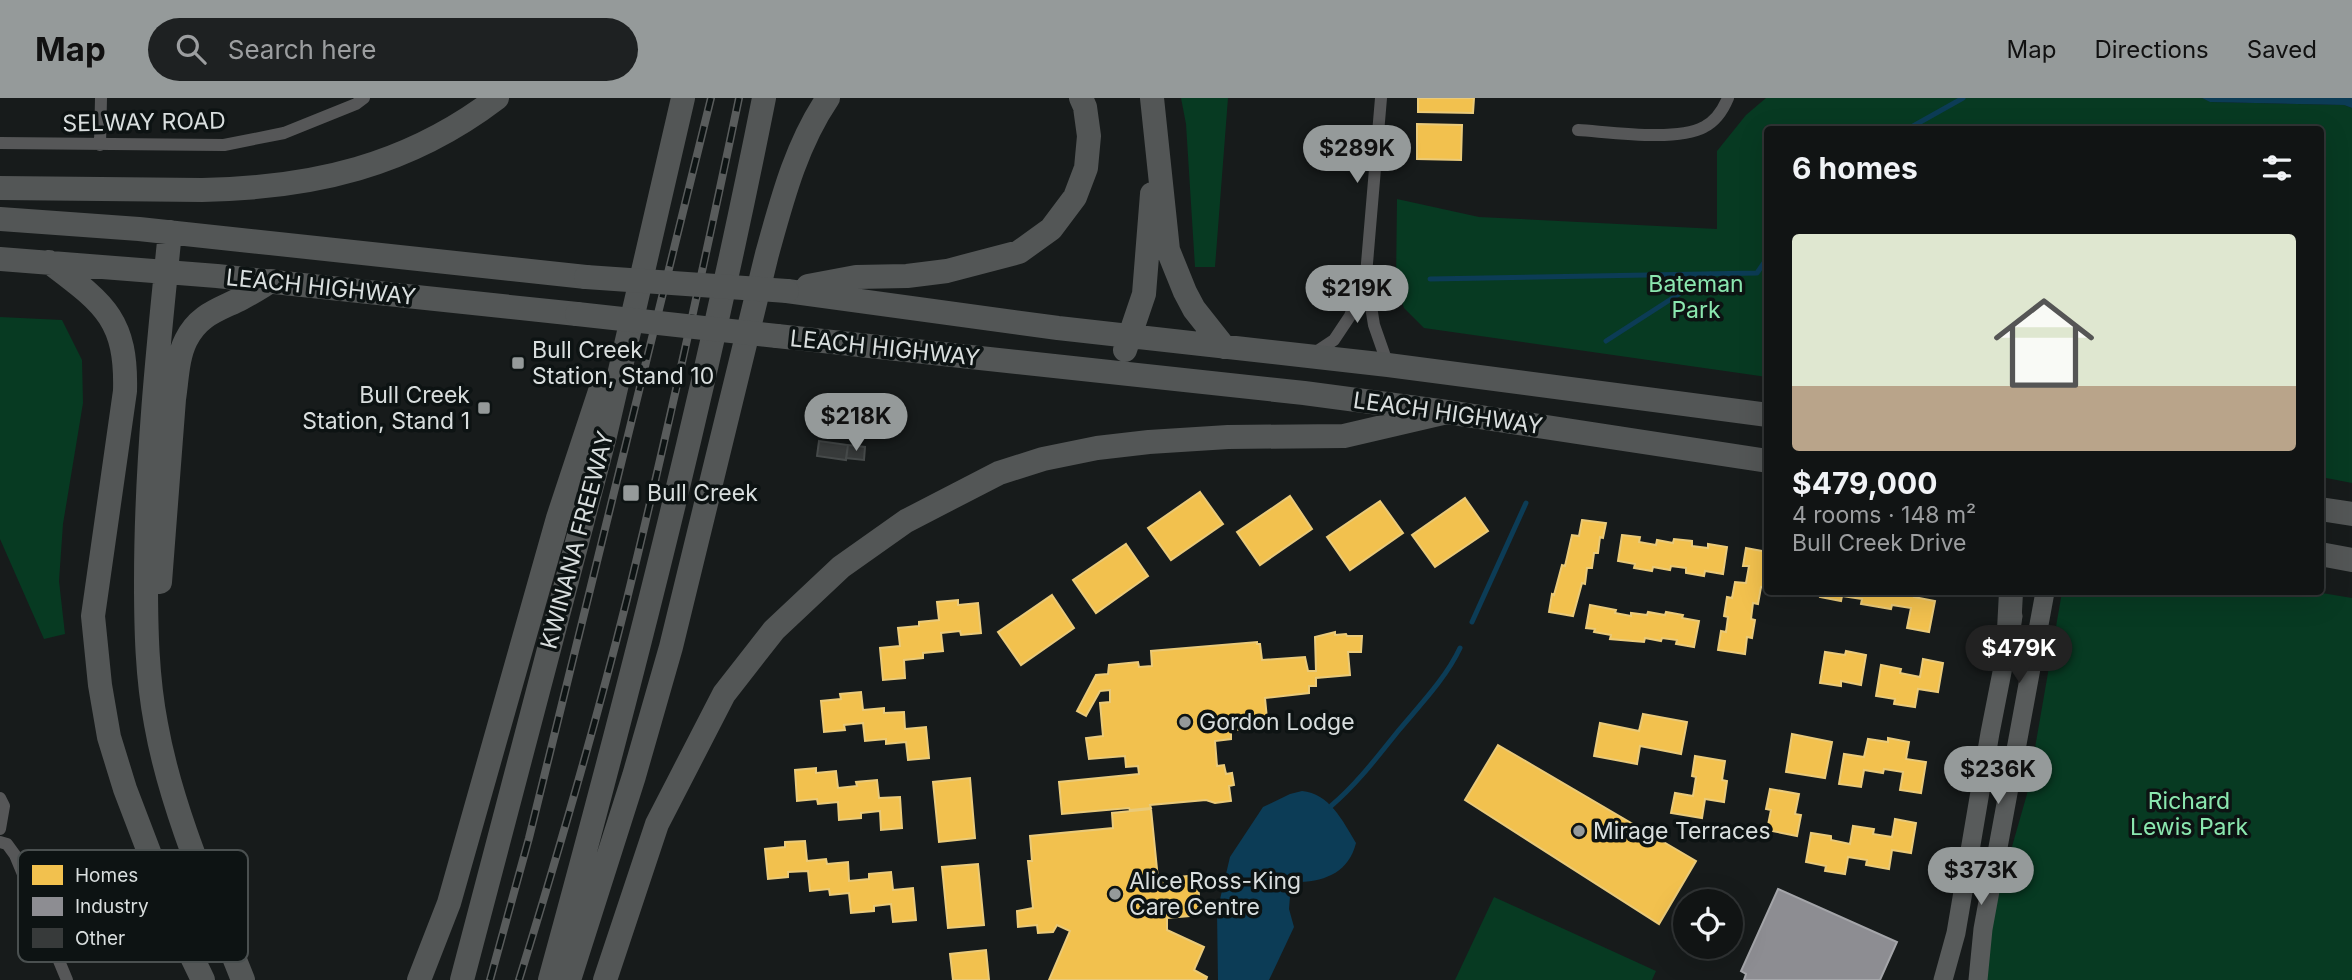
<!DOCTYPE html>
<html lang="en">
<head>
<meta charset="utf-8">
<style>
  :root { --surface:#111414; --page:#1e2122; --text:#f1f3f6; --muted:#9c9ea0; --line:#303334; --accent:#959a9a }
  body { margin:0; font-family:Inter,sans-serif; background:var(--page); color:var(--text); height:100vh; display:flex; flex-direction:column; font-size:26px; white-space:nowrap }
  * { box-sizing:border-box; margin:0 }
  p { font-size:23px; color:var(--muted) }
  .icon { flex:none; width:38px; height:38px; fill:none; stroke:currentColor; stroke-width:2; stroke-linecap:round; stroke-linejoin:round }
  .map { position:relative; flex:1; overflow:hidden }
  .drawer { position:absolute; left:1764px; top:28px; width:560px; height:469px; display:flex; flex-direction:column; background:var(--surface); border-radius:7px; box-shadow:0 7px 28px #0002,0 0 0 2px var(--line) }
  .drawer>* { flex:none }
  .buttons { position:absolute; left:1673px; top:791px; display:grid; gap:14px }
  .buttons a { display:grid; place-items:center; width:70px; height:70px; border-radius:50%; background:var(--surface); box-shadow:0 7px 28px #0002,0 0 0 2px var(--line); font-size:35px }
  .price { position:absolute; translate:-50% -60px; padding:0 16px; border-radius:24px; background:var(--accent); color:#111; font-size:23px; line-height:46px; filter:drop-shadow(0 2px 4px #0008) }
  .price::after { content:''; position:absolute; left:50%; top:42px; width:21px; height:16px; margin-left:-10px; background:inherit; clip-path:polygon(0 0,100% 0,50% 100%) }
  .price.on { background:#222; color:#fff }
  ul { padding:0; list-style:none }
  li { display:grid; align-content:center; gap:14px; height:371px; padding:0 28px }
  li+li { border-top:2px solid var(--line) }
  li span { display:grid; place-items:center; height:217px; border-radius:7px; color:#555 }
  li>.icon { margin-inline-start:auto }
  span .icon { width:126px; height:126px; fill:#fffc; stroke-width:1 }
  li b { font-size:30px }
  h2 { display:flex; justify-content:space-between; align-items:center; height:84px; padding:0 28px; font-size:30px }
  header { display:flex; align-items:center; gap:42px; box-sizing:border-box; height:98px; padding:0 35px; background:var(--accent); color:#111 }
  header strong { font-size:33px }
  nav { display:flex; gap:38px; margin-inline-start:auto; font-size:24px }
  .search { width:490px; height:63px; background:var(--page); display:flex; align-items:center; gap:18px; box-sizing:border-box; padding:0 24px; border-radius:38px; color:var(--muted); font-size:26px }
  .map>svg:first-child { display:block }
</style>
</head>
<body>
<header>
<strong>Map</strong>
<div class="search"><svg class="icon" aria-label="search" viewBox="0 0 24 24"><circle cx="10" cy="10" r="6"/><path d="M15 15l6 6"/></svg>Search here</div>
<nav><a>Map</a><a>Directions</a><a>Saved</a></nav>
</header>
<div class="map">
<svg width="2352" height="882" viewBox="0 0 2352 882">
  <rect width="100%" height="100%" fill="#171b1b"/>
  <path fill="#073a22" d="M 1181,0 L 1228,0 L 1215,169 L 1195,169 L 1186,26 Z
    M 1766,0 L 2202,0 L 2211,4 L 2344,7 L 2352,10 L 2352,385 L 2321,379 L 2320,32 L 1768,32 L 1767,279 L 1424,230 L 1404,210 L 1396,186 L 1397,101 L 1479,119 L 1717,131 L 1717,53 L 1746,17 Z
    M 0,219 L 62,222 L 82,262 L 83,305 L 63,426 L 59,483 L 65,536 L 44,541 L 0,441 Z
    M 2062,494 L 2316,494 L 2352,500 L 2352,882 L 1974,882 L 2027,696 Z
    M 1494,799 L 1656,873 L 1652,882 L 1455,882 Z"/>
  <path fill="#0c3c56" d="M 2202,0 L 2352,0 L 2352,10 L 2344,7 L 2210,4 Z
    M 1302,693 C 1329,695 1343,723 1356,745 C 1349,773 1327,783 1300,784 L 1290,798 L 1289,811 L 1294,829 L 1269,882 L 1218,882 L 1217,814 L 1230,759 L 1263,709 L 1290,696 Z"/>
  <path fill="#f2c14e" stroke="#eaca79" stroke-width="2" d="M 1418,0 L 1474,0 L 1473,15 L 1418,14 Z
    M 1417,26 L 1462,27 L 1461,62 L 1417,61 Z
    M 1200,394 L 1223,426 L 1171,462 L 1148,430 Z
    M 1290,398 L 1312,431 L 1260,467 L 1237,434 Z
    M 1465,400 L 1488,433 L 1435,469 L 1412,437 Z
    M 1380,403 L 1403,435 L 1350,472 L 1327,439 Z
    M 1582,422 L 1606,425 L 1603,440 L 1600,439 L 1598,455 L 1594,455 L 1592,470 L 1587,470 L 1585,486 L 1582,485 L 1573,518 L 1549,514 L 1552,496 L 1554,497 L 1562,467 L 1565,468 L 1572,437 L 1579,438 Z
    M 1622,437 L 1640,439 L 1639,444 L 1656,447 L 1657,442 L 1673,445 L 1674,441 L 1692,443 L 1692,448 L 1708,450 L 1708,446 L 1727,449 L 1723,476 L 1705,473 L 1704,478 L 1686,475 L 1686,470 L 1671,468 L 1670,472 L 1653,469 L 1652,473 L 1634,470 L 1635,466 L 1618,463 Z
    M 1126,446 L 1148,478 L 1096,515 L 1073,482 Z
    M 1746,450 L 1768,454 L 1768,490 L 1761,489 L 1758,506 L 1753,505 L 1751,521 L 1755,522 L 1752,540 L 1747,539 L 1745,556 L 1718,552 L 1721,533 L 1726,534 L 1728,519 L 1724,518 L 1727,499 L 1732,500 L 1735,484 L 1746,485 L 1749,468 L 1743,468 Z
    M 1821,494 L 1915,494 L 1914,499 L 1935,503 L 1929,534 L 1907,530 L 1911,510 L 1892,507 L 1891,511 L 1861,506 L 1862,501 L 1842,498 L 1841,503 L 1820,499 Z
    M 1052,497 L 1074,530 L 1021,567 L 998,534 Z
    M 958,502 L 958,507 L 978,505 L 981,535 L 961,537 L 960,533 L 941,535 L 943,553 L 923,555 L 923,560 L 904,562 L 905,580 L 883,582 L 880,550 L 900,548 L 898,530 L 919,528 L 919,524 L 939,522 L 937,504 Z
    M 1590,507 L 1616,512 L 1615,515 L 1631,518 L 1631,515 L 1647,517 L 1648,514 L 1665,517 L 1666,514 L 1683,517 L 1682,520 L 1699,523 L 1694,549 L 1676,546 L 1677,542 L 1662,540 L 1661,543 L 1645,540 L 1644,544 L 1610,541 L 1611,537 L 1594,534 L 1595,531 L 1586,530 Z
    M 1335,534 L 1335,537 L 1346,536 L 1347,538 L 1362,538 L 1361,554 L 1348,554 L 1350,577 L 1316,580 L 1316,588 L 1309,588 L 1309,595 L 1265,600 L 1268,631 L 1231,632 L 1231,641 L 1215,643 L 1217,668 L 1224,667 L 1226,676 L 1232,675 L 1234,687 L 1229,688 L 1231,703 L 1215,705 L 1206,702 L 1150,707 L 1151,710 L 1130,712 L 1129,710 L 1062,716 L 1059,684 L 1139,676 L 1138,668 L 1126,669 L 1125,658 L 1089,661 L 1086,640 L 1103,638 L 1100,605 L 1110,604 L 1110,592 L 1100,593 L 1086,618 L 1077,613 L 1096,577 L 1108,576 L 1109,567 L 1138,564 L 1139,569 L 1152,568 L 1151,553 L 1257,544 L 1257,546 L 1260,546 L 1262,562 L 1305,559 L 1308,573 L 1316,573 L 1315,539 Z
    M 1846,553 L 1866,557 L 1861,587 L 1841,583 L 1841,588 L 1820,585 L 1825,554 L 1845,557 Z
    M 1923,561 L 1943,565 L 1938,594 L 1918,591 L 1915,609 L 1894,606 L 1895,601 L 1876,598 L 1881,567 L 1901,571 L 1900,575 L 1920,579 Z
    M 861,594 L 863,612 L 884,610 L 884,615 L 904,614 L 905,631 L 926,629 L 929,660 L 908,662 L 906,644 L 886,646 L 886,641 L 865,643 L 863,625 L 844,627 L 845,632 L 824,634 L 821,603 L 841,601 L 840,596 Z
    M 1643,616 L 1687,624 L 1681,656 L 1640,648 L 1637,666 L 1594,658 L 1600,625 L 1639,633 Z
    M 1792,636 L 1832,644 L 1825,680 L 1786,674 Z
    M 1888,640 L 1909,644 L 1906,661 L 1926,664 L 1921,695 L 1900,692 L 1903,674 L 1884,671 L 1883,675 L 1864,672 L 1861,689 L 1839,686 L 1844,656 L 1864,659 L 1868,641 L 1888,644 Z
    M 1498,647 L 1696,763 L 1659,826 L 1465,702 Z
    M 1695,658 L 1725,663 L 1722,682 L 1727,683 L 1724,704 L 1705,701 L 1702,720 L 1671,715 L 1675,695 L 1693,698 L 1696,679 L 1692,678 Z
    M 816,670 L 816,675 L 836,673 L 838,690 L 857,688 L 856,684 L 877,682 L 879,700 L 900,699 L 902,730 L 881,732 L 880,713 L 861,715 L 861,720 L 839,722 L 838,704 L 818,706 L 817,701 L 797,703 L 795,672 Z
    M 970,680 L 975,740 L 939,744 L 933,684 Z
    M 1770,691 L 1799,696 L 1795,716 L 1801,717 L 1797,738 L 1767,732 L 1771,712 L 1766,711 Z
    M 1151,711 L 1158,781 L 1197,777 L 1201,817 L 1167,820 L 1167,832 L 1204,849 L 1194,872 L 1207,879 L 1206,882 L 1049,882 L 1070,833 L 1057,827 L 1053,834 L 1038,835 L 1037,827 L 1018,829 L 1017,813 L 1033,810 L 1028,763 L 1032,763 L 1030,738 L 1113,730 L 1112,715 Z
    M 1895,721 L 1916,725 L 1911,755 L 1892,752 L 1889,771 L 1866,767 L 1867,762 L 1848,759 L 1845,776 L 1825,773 L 1826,768 L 1806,764 L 1811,735 L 1831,738 L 1831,742 L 1850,746 L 1853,728 L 1874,731 L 1873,736 L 1892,739 Z
    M 805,743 L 807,763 L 826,761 L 827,766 L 848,764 L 849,783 L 869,781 L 869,776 L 891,774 L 893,792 L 913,790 L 916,822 L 893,824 L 891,806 L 874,808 L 874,813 L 851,815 L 849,795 L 830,797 L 829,791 L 810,793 L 808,773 L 788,774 L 788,779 L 768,781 L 765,751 L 785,749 L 785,744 Z
    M 978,766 L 984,827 L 948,830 L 942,769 Z
    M 986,852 L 989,882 L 953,882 L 950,856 Z"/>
  <path fill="#8d8d92" stroke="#a4a5a9" stroke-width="2" d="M 1778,791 L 1897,844 L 1880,882 L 1744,882 L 1746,876 L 1741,873 Z"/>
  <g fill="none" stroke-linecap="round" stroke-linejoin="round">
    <path stroke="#0c3c56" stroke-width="5" d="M 1906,32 L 1963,0
      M 1430,181 L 1757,175 L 1768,159
      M 1606,243 L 1710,176
      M 1472,524 L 1526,405
      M 1331,708 C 1357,686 1378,658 1399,632 C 1420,607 1446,580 1460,550"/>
  </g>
  <path fill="#373a3a" stroke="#464a4a" stroke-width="2" d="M 819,343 L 848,347 L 846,362 L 817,358 Z
    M 848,347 L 865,349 L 864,362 L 846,360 Z"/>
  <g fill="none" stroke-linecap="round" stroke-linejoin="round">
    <path stroke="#565758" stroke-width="12" d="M 1381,0 L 1366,177 L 1374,227 L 1388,267
      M 1578,32 C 1610,34 1677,44 1704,29 C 1716,23 1723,12 1728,0
      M 0,45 L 224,47 L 284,35 L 356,6 L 364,0
      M 100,47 L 101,0
      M 1313,256 L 1334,242 L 1350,218 L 1366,177
      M 0,700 L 4,708 L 0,731
      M 0,744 L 7,746 L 15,757 L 67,882"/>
    <path stroke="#585b5b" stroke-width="19" d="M 1943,882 L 1956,835 L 1990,635 L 2013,518
      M 1978,882 L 1983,831 L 2045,494"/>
    <path stroke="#535656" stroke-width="24" d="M 1152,0 L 1168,152 L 1185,194 L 1194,211 L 1224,249
      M 0,90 L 202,92 C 312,90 408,68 497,0
      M 0,121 L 139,131 L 586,179
      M 170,134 C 158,250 146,366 146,483 C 146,531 147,579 156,626 C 171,711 211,801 243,882
      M 0,161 L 217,178 L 577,216
      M 49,164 C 103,205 127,220 125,293 L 93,518 L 100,587 L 109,639 L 125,691 L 178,830 L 203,882
      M 808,188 L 856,179 L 907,178 L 947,173 L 1019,154 L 1051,131 L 1075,99 L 1086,70 L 1089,38 L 1085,9 L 1081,0
      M 787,193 L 1058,230 L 1388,267 L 1768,317
      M 777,238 L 1304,295 L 1447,314 L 1768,363
      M 1125,252 L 1144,196 L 1152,96
      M 2320,411 L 2352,416
      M 2320,456 L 2352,462
      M 160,484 L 174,301 C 177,282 177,260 186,242 C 199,216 219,212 242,200 C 252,195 261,189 271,183
      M 2009,532 L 2011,494
      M 419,882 L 449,805 L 558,420 L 603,284
      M 462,882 L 604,342 L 683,0
      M 550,882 C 630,590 705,297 764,0
      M 569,882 L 634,678 L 671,549 L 767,156 C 782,102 796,47 828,0
      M 605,882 L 657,726 L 724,596 L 774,532 L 841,469 L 906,423 L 999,375 L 1043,361 L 1097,350 L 1149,344 L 1228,339 L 1344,338 L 1447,314"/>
    <defs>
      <path id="rail" d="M 490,882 L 529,740 L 711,0
        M 519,882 C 558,756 595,629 627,501 C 668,334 704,167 739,0"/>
    </defs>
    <use href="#rail" stroke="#595c5c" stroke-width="8"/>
    <use href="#rail" stroke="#0d1313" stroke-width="5" stroke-dasharray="16" stroke-linecap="butt"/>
    <path stroke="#535656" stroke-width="24" d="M 586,179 L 787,193
      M 577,216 L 777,238"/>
  </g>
  <g fill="#959a9a" stroke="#0d1313" stroke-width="2.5">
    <rect x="511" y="258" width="14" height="14" rx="3.5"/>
    <rect x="477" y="303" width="14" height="14" rx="3.5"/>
    <rect x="622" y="386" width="18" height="18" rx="3.5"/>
    <circle cx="1185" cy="624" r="7"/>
    <circle cx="1579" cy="733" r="7"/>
    <circle cx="1115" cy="796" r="7"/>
  </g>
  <g text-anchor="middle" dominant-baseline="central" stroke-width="7" stroke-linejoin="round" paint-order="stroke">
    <g font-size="23" fill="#d9dede" stroke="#0d1313">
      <text transform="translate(144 24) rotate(-1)">SELWAY ROAD</text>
      <text transform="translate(321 189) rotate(6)">LEACH HIGHWAY</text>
      <text transform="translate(885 250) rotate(6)">LEACH HIGHWAY</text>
      <text transform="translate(1448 315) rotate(8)">LEACH HIGHWAY</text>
      <text transform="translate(577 442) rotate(-75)">KWINANA FREEWAY</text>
    </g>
    <g font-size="23" fill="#8be7af" stroke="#0d1313">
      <text x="1696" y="186">Bateman<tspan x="1696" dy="26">Park</tspan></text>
      <text x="2189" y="703">Richard<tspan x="2189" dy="26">Lewis Park</tspan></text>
    </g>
    <g font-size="23" fill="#d9dede" stroke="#0d1313" text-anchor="start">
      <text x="532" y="252">Bull Creek<tspan x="532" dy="26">Station, Stand 10</tspan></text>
      <text x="470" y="297" text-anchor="end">Bull Creek<tspan x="470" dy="26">Station, Stand 1</tspan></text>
      <text x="647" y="395">Bull Creek</text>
      <text x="1199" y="624">Gordon Lodge</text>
      <text x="1593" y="733">Mirage Terraces</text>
      <text x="1129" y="783">Alice Ross-King<tspan x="1129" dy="26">Care Centre</tspan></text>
    </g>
  </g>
  <rect x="18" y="752" width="230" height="112" rx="10" fill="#0d1313" stroke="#4a5050" stroke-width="2"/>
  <rect x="32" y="767" width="31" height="20" fill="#f2c14e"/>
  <rect x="32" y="799" width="31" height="19" fill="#8d8d92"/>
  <rect x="32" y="830" width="31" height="20" fill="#373a3a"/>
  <g font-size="19" fill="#d9dede">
    <text x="75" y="784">Homes</text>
    <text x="75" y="815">Industry</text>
    <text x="75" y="847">Other</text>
  </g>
</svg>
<div class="buttons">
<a><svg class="icon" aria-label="locate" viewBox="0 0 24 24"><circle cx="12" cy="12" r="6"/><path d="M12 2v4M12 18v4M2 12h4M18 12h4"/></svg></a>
</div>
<b class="price" style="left:1357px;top:87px">$289K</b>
<b class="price" style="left:1357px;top:227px">$219K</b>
<b class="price" style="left:856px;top:355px">$218K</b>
<b class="price on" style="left:2019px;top:587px">$479K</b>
<b class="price" style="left:1998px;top:708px">$236K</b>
<b class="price" style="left:1981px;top:809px">$373K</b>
<section class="drawer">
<h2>6 homes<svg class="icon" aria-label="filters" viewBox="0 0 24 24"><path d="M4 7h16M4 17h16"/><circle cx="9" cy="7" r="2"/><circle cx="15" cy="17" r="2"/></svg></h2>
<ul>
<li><span style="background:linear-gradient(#dfe7d0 70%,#b9a48a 0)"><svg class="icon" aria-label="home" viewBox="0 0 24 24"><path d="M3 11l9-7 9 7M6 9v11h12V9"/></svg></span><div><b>$479,000</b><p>4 rooms · 148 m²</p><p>Bull Creek Drive</p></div></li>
</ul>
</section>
</div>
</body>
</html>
